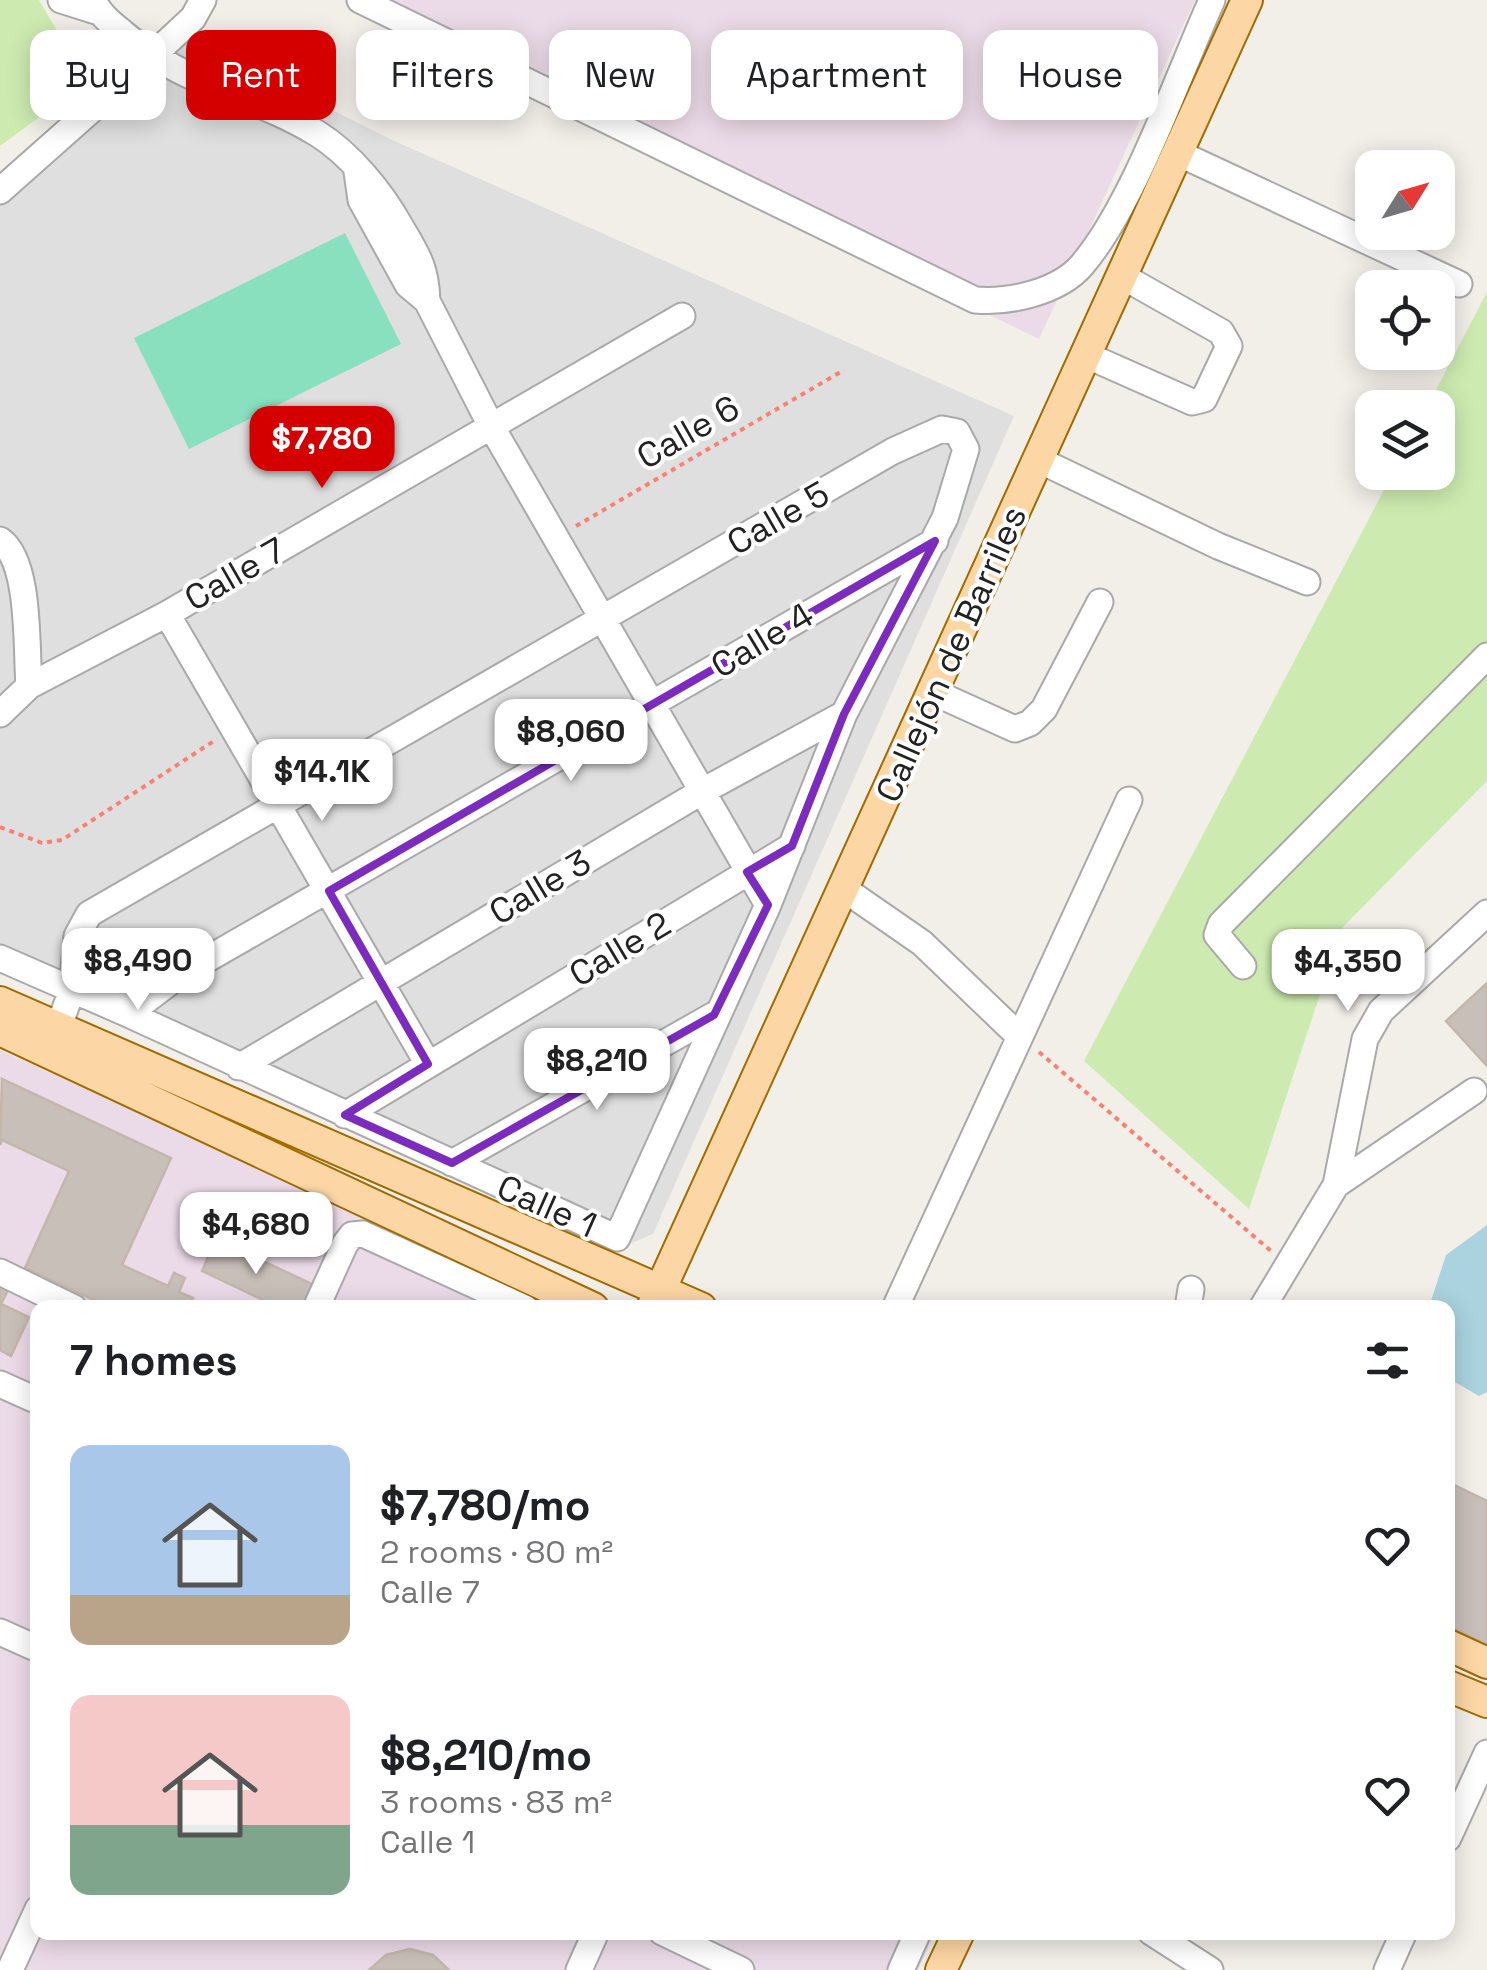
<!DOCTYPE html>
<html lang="en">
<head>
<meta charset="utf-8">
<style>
  :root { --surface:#fff; --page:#f2f2f2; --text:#202124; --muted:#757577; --accent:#d40000 }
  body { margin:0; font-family:"Space Grotesk",sans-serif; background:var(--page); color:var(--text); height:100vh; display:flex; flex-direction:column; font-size:38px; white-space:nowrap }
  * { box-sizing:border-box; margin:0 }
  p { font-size:32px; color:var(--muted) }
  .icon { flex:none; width:55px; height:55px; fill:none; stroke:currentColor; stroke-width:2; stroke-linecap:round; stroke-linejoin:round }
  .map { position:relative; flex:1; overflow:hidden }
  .panel { position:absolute; left:30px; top:1300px; width:1425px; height:640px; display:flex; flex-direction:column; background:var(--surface); border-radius:20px; box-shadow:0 5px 25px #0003 }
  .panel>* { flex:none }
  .top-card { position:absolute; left:30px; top:30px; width:1428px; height:90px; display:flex; gap:20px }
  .needle { width:65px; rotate:53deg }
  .tools { position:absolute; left:1355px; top:150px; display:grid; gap:20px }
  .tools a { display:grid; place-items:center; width:100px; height:100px; border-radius:20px; background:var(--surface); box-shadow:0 5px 25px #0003; font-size:50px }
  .price { position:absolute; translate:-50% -85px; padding:0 22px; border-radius:20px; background:#fff; color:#222; font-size:32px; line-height:65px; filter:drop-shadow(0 2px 5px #0008) }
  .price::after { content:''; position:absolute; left:50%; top:60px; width:30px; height:22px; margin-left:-15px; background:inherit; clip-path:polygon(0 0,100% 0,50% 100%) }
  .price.current { background:var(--accent); color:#fff }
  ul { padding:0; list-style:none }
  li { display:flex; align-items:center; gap:30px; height:250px; padding:0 40px }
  li span { display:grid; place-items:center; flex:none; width:280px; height:200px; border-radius:20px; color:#555 }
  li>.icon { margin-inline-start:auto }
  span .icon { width:120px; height:120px; fill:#fffc; stroke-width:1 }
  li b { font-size:42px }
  h2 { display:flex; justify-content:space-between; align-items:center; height:120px; padding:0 40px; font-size:42px }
  .tag { padding:0 35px; border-radius:20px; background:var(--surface); box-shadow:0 5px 25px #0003; font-size:35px; line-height:90px }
  .tag.current { background:var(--accent); color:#fff }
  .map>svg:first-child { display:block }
</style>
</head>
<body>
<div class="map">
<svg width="1487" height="1970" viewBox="0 0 1487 1970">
  <rect width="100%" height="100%" fill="#f2efe9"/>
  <path fill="#e0dfdf" d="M 183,35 L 390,139 L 1014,416 L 653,1234 L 622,1247 L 0,968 L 0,194 Z"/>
  <path fill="#ebdbe8" d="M 344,0 L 1195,0 L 1039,339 Z
    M 0,1050 L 565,1307 L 38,1308 L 38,1932 L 935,1933 L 918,1970 L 0,1970 Z"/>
  <path fill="#cdebb0" d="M 0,0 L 39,0 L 71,54 L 57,104 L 0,146 Z
    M 1487,292 L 1487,781 L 1342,928 L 1249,1209 L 1084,1061 L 1393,473 L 1438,472 L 1438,408 L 1427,407 Z"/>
  <path fill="#88e0be" d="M 345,233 L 401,344 L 189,449 L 134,338 Z"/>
  <path fill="#aad3df" d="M 1487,1225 L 1487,1392 L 1479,1396 L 1448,1378 L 1448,1308 L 1429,1307 L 1446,1255 Z"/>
  <path fill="#c7bfb8" stroke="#c4b6ab" stroke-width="2.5" d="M 1487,983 L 1487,1066 L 1446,1021 Z
    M 2,1079 L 171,1158 L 122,1265 L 168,1286 L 174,1273 L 185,1278 L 179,1292 L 193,1298 L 189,1308 L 111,1308 L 25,1268 L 69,1171 L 2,1140 L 0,1145 Z
    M 216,1239 L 312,1284 L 302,1308 L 280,1308 L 202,1271 Z
    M 0,1286 L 8,1290 L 1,1304 L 29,1317 L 11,1356 L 0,1350 Z
    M 1448,1482 L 1487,1501 L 1487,1645 L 1448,1625 Z
    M 410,1949 L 433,1955 L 449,1970 L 369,1970 L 386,1955 Z"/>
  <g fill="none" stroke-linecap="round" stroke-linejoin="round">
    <defs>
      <path id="minor" d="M 61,0 L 99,12
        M 93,0 C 100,15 111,23 123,33 C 184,86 253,94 318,134 C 350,154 381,192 399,224 C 416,253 426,266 427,301
        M 360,0 L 975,300 C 1009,303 1059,292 1082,265 C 1134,204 1178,75 1212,0
        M 1178,153 L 1459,284
        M 357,172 L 361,200 L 408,285 L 427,301 L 490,424 L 768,905
        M 0,191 L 151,57 L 193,18 L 203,0
        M 1086,355 L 1192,402 L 1204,399 L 1229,346 L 1221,332 L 1122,276
        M 1039,460 L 1218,546 L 1307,582
        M 0,540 C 31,561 26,650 29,686
        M 167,614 L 428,1064
        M 933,692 L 1015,729 L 1030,723 L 1044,709 L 1100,602
        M 0,714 L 29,686 L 167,614 L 682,316
        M 844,889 L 922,943 L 1019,1036
        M 0,958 L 128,1014 L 617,1238 L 768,905 L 844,714 L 945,518 L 966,449 L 957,432 L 942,429 L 893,451 L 89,914 L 77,936 L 72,990 L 52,1045
        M 1243,966 L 1217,935 L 1221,924 L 1487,656
        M 86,996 L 168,978
        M 128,1014 L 178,976 L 935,541
        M 239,1067 L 701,792 L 844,714
        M 345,1115 L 792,846
        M 452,1163 L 714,1015
        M 1336,1185 L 1474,1091
        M 0,1272 L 74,1308
        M 316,1308 L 345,1244 L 352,1235 L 363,1234 L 525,1308
        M 895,1308 L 1129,800
        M 1188,1308 L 1191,1289
        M 1262,1308 L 1336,1185 L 1365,1039 L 1381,1011 L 1487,913
        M 0,1384 L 38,1401
        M 0,1632 L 38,1649
        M 1448,1838 L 1487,1753
        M 662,1932 L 741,1970
        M 1151,1932 L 1210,1970
        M 10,1970 L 38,1909
        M 579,1970 L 596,1932
        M 901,1970 L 918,1932
        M 1387,1970 L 1404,1932"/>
      <path id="major" d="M 0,1002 L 701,1308
        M 0,1030 L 593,1308
        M 652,1308 L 1247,0
        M 1448,1645 L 1487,1663
        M 1448,1686 L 1487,1702
        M 941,1970 L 959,1932"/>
    </defs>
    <use href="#minor" stroke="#a9a9a9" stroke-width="29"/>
    <use href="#major" stroke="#a06b00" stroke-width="34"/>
    <path stroke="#fa8072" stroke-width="4" stroke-dasharray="5 5" stroke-linecap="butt" d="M 576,526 L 844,370
      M 0,827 L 42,843 L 62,840 L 217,739
      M 1039,1052 L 1271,1251"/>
    <use href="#minor" stroke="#fff" stroke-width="25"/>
    <use href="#major" stroke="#fcd6a4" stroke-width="30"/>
  </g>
  <path fill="none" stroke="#7b2cbf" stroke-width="8" stroke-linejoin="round" d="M 935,541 L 844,714 L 792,846 L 747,872 L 768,905 L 714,1015 L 452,1163 L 345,1115 L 428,1064 L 329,891 Z"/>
  <g text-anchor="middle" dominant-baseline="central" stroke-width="8" stroke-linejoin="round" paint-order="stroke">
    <g font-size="35" fill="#222" stroke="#fff">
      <text transform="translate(688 432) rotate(-30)">Calle 6</text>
      <text transform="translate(778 518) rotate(-30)">Calle 5</text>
      <text transform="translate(235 574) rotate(-30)">Calle 7</text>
      <text transform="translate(762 640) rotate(-31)">Calle 4</text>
      <text transform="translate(951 654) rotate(-66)">Callejón de Barriles</text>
      <text transform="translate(540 887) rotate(-31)">Calle 3</text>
      <text transform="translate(620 949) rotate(-31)">Calle 2</text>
      <text transform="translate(547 1206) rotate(24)">Calle 1</text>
    </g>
  </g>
</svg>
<div class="tools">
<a><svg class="needle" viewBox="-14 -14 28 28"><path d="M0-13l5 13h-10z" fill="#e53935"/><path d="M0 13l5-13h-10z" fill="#757577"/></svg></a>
<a><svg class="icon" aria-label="locate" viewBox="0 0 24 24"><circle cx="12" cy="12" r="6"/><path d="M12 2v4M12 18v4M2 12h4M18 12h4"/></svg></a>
<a><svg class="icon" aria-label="layers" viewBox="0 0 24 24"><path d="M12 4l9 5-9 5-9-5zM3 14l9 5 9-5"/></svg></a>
</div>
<b class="price current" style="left:322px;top:491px">$7,780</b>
<b class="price" style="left:571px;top:784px">$8,060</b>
<b class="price" style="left:322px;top:824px">$14.1K</b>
<b class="price" style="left:138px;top:1013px">$8,490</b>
<b class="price" style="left:1348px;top:1014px">$4,350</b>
<b class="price" style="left:597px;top:1113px">$8,210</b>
<b class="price" style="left:256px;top:1277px">$4,680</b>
<div class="top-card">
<a class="tag">Buy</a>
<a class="tag current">Rent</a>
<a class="tag">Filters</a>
<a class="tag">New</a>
<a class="tag">Apartment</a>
<a class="tag">House</a>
</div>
<section class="panel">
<h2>7 homes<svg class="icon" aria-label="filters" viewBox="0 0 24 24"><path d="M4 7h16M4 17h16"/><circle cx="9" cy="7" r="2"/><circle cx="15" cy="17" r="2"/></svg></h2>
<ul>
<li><span style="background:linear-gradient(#a9c7e8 75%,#b9a48a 0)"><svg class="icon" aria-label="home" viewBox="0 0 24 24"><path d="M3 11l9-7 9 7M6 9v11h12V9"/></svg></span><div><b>$7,780/mo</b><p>2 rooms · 80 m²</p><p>Calle 7</p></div><svg class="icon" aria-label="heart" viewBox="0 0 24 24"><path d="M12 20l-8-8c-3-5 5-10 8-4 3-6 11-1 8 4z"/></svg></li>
<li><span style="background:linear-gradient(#f6c9c9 65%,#7fa58c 0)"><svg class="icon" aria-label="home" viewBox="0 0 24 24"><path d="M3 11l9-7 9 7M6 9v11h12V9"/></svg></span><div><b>$8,210/mo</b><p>3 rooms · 83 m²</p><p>Calle 1</p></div><svg class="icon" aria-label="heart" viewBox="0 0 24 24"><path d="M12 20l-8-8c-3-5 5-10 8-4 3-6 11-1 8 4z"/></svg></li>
</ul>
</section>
</div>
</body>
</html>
